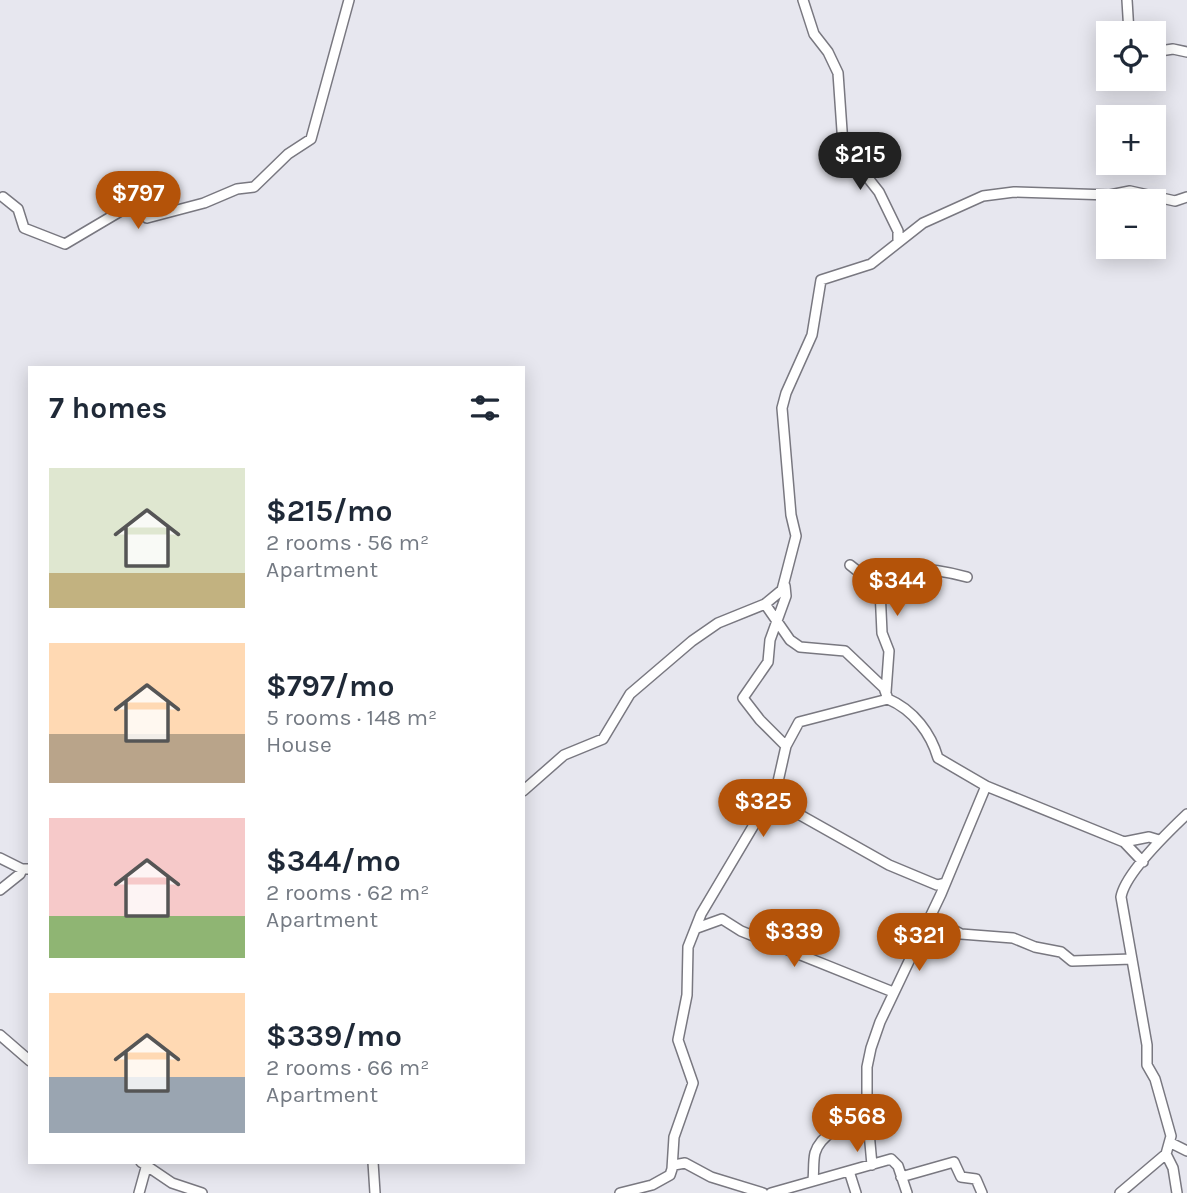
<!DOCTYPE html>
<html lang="en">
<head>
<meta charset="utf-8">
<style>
  :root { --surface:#fff; --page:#f6f6f7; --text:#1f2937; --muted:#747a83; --accent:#b45309 }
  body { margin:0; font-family:Karla,sans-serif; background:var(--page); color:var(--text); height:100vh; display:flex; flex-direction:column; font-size:26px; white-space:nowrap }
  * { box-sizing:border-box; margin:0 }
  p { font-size:23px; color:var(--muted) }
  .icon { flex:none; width:38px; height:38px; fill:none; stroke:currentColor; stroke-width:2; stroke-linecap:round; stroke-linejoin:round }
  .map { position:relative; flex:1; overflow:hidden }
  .side { position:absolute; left:28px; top:366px; width:497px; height:798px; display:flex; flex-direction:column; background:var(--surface); border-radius:0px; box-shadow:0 4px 18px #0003 }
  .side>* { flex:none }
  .controls { position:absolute; left:1096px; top:21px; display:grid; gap:14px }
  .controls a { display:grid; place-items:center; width:70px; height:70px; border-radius:0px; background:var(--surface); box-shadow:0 4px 18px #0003; font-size:35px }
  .price { position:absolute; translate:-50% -60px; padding:0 16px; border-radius:24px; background:var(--accent); color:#fff; font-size:23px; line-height:46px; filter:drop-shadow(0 2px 4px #0008) }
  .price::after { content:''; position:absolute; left:50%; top:42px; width:21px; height:16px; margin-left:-10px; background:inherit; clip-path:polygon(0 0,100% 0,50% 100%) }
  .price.active { background:#222; color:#fff }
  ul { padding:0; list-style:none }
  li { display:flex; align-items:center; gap:21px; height:175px; padding:0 21px }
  li span { display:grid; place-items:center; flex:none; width:196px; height:140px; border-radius:0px; color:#555 }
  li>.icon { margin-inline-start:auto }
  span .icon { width:84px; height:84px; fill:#fffc; stroke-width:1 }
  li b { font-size:30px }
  h2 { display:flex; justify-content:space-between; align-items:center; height:84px; padding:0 21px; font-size:30px }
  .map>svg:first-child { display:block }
</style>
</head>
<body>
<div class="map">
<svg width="1187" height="1193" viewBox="0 0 1187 1193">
  <rect width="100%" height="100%" fill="#e7e7ef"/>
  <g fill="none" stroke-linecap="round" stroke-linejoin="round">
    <defs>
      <path id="minor" d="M 803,0 L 814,34 L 828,52 L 838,73 L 843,145 L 860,161 L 864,173 L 879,192 L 898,231 L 898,242
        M 1127,0 L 1129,33
        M 1153,52 L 1173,49 L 1187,52
        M 3,197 L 18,209 L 24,228 L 65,244 L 136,202 L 147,218 L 204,203 L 237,189 L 254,187 L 288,154 L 311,139 L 349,0
        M 850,565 L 880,589 L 882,633 L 889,651 L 886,692
        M 864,577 C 897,564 933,568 967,577
        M 785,586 L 786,596 L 770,640 L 768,662 L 743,698 L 760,720 L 786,746
        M 765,604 L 790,640 L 800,647 L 845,651 L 884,688 L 888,699
        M 523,791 L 564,755 L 603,739 L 630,694 L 692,641 L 718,623 L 765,604 L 782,590 L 796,536 L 791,515 L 782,408 L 786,393 L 812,335 L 821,280 L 871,264 L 923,223 L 983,196 L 1014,192 L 1110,195 L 1130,191 L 1175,201 L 1187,197
        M 770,798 L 889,865 L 937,885 L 945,883
        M 1124,842 L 1143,862
        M 0,858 L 22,869 L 30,869
        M 0,890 L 20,874 L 22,869
        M 930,917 L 961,934 L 1013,938 L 1035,947 L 1061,952 L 1072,961 L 1132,959
        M 697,928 L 722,919 L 741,931 L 893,992
        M 0,1035 L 30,1061
        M 1171,1143 L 1187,1151
        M 141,1162 L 172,1183 L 202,1193
        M 373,1162 L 375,1193
        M 674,1165 L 685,1163 L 711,1177 L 763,1193
        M 872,1165 L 867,1110 L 867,1067 L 871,1048 L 880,1022 L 941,894 L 986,786
        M 849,1171 L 856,1193
        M 901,1177 L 954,1162 L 961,1177 L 976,1179 L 982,1193
        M 813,1180 C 814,1172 813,1161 815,1153 C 821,1132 851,1121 867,1114
        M 139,1193 L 147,1164
        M 620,1193 L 652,1185 L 670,1175 L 672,1169 L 674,1137 L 693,1083 L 678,1040 L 687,995 L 688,947 L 701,914 L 777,786 L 786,746 L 799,722 L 888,699 C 914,710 931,734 938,758 L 986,786 L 1124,842 L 1149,837 L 1159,840
        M 771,1193 L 891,1159 L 898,1166 L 907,1193
        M 1120,1193 L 1166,1154
        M 1177,1193 L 1173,1168 L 1166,1154 L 1171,1136 L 1155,1079 L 1147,1065 L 1147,1045 L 1121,897 C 1125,873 1169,831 1187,814"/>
    </defs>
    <use href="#minor" stroke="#797880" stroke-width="12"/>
    <use href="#minor" stroke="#fff" stroke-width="9"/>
  </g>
</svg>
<div class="controls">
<a><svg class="icon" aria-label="locate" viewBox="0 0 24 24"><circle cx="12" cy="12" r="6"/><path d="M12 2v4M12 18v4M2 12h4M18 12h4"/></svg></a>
<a>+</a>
<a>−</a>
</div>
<b class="price active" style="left:860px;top:192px">$215</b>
<b class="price" style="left:138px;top:231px">$797</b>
<b class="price" style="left:897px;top:618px">$344</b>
<b class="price" style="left:763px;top:839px">$325</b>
<b class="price" style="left:794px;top:969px">$339</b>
<b class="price" style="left:919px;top:973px">$321</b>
<b class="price" style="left:857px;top:1154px">$568</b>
<section class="side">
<h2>7 homes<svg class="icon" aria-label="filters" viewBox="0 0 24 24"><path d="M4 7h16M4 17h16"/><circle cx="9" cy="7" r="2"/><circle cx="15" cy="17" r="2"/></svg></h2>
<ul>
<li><span style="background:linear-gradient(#dfe7d0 75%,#c2b280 0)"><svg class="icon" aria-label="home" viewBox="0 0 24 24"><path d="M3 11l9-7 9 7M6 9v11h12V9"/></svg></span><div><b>$215/mo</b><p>2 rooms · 56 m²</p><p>Apartment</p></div></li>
<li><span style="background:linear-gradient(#ffd9b3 65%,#b9a48a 0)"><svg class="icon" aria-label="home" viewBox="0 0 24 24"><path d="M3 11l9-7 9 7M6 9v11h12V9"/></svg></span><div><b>$797/mo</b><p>5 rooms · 148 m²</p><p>House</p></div></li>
<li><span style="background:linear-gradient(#f6c9c9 70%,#8fb573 0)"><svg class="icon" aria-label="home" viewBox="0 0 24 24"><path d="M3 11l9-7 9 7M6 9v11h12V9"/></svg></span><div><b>$344/mo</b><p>2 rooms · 62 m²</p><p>Apartment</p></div></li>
<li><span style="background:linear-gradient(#ffd9b3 60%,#9aa5b1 0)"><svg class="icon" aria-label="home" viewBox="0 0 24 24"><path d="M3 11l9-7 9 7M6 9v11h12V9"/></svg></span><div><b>$339/mo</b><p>2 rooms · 66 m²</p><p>Apartment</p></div></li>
</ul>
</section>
</div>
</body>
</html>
